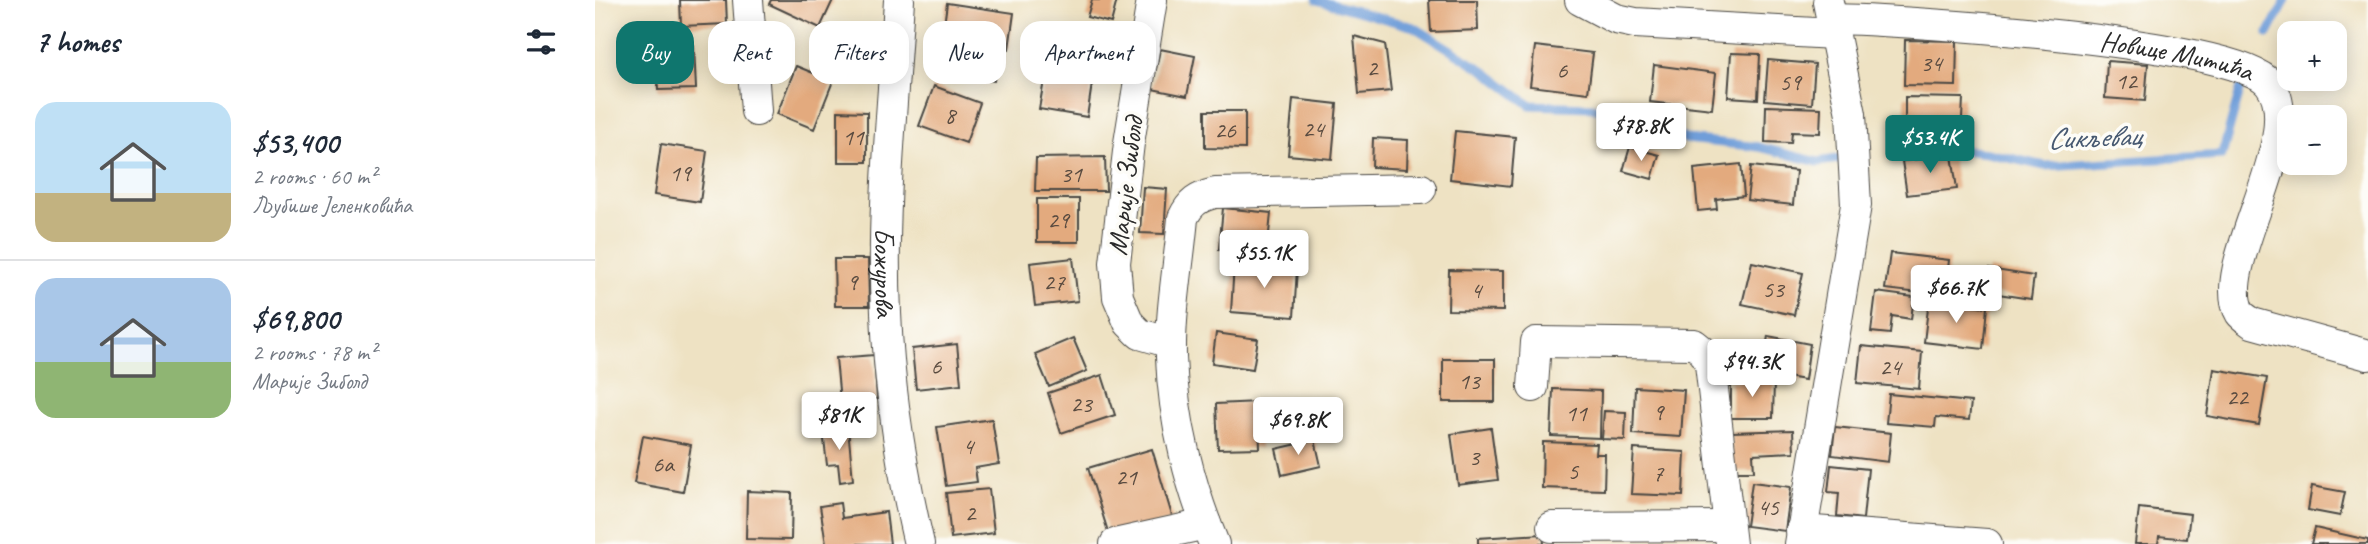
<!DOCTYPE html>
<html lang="en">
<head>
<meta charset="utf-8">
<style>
  :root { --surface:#fff; --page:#f2f2f3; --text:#1f2937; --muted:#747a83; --line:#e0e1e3; --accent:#0f766e }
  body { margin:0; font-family:Caveat,sans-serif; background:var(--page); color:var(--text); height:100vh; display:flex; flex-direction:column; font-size:26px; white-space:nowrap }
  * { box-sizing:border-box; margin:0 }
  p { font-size:23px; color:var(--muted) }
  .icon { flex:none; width:38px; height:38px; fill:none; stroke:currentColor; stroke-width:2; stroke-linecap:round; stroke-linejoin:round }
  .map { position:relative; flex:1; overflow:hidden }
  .panel { display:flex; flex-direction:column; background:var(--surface); width:595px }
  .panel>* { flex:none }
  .guide { position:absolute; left:21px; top:21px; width:665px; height:63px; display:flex; gap:14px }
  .buttons { position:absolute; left:1682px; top:21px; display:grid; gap:14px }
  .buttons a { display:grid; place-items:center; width:70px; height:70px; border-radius:14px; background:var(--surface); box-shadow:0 4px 18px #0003; font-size:35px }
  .price { position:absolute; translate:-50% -60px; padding:0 16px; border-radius:7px; background:#fff; color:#222; font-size:23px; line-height:46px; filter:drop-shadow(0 2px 4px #0008) }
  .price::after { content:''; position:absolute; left:50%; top:42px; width:21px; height:16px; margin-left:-10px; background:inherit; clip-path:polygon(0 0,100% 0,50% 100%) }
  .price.selected { background:var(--accent); color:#fff }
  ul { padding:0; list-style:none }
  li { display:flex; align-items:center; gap:21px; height:175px; padding:0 35px }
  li+li { border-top:2px solid var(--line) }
  li span { display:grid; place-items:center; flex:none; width:196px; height:140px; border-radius:21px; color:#555 }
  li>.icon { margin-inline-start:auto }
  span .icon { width:84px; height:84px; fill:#fffc; stroke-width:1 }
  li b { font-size:30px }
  h2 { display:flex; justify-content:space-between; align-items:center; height:84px; padding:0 35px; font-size:30px }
  .chip { padding:0 24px; border-radius:21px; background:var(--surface); box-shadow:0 4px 18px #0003; font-size:24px; line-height:63px }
  .chip.selected { background:var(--accent); color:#fff }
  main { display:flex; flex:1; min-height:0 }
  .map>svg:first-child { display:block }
</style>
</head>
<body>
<main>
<section class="panel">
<h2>7 homes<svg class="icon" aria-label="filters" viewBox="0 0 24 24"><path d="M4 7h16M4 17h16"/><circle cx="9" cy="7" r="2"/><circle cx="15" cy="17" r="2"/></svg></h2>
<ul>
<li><span style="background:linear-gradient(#bfe0f5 65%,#c2b280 0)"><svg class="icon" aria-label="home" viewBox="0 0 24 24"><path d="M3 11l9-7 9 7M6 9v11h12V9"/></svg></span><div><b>$53,400</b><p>2 rooms · 60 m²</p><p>Љубише Јеленковића</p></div></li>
<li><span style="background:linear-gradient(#a9c7e8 60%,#8fb573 0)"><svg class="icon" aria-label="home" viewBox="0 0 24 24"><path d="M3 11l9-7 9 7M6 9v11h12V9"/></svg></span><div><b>$69,800</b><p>2 rooms · 78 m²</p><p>Марије Зиболд</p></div></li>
</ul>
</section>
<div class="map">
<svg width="1773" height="544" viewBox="0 0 1773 544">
  <rect width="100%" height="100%" fill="#fdfcf7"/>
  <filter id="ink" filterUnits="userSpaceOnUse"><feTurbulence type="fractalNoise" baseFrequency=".0143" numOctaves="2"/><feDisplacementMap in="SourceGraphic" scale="14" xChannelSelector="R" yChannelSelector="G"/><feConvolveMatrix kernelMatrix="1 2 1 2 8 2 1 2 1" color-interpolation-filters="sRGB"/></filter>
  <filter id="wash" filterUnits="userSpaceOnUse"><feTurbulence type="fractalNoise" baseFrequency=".00686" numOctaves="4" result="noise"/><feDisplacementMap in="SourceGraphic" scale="28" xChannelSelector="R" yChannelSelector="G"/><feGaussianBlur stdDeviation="1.57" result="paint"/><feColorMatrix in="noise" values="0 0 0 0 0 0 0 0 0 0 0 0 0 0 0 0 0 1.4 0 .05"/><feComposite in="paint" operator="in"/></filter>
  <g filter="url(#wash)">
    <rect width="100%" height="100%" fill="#eee2c3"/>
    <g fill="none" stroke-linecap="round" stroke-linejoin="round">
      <path stroke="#709ed9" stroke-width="9" d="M 722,0 L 819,27 L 887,69 L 935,105 L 997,107 L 1091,139 L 1164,147 L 1223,162 L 1243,159
        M 1673,34 L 1691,0
        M 1305,153 L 1352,148 L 1392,153 L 1450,166 L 1627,155 L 1646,87"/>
    </g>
    <g id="blocks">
      <path fill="#e3aa7e" d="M 85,0 L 131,0 L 132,24 L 86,26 Z
        M 176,0 L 238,0 L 225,28 L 174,4 Z
        M 497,0 L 522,0 L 516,23 L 492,17 Z
        M 834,0 L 882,0 L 883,30 L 836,32 Z
        M 352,3 L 419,13 L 414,49 L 347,40 Z
        M 480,31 L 514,33 L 512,61 L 478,59 Z
        M 759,36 L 790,44 L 796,91 L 764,94 Z
        M 1310,40 L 1362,41 L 1361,86 L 1309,85 Z
        M 99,45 L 101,89 L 63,90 L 61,47 Z
        M 940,46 L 998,53 L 993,93 L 935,86 Z
        M 366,48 L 403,53 L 399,81 L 361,76 Z
        M 565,49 L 600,56 L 592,96 L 557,89 Z
        M 1136,53 L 1165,54 L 1163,99 L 1133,97 Z
        M 1173,60 L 1220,64 L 1217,104 L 1170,100 Z
        M 1512,61 L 1553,64 L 1550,101 L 1510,98 Z
        M 1059,65 L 1121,73 L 1117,109 L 1055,102 Z
        M 201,66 L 238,81 L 219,129 L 182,114 Z
        M 451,69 L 498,77 L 492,117 L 444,109 Z
        M 339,86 L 385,103 L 371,143 L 324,126 Z
        M 1310,97 L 1368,98 L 1366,140 L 1310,138 Z
        M 698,99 L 742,104 L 737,159 L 693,155 Z
        M 1171,106 L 1226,108 L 1225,133 L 1197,132 L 1196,143 L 1170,142 Z
        M 243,111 L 272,112 L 272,162 L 243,162 Z
        M 610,111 L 650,111 L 650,149 L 610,148 Z
        M 860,131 L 920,137 L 916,186 L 855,179 Z
        M 778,138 L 813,140 L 812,169 L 777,167 Z
        M 66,144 L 112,151 L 105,202 L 59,195 Z
        M 1035,147 L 1064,155 L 1057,179 L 1028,171 Z
        M 1357,155 L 1362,189 L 1312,195 L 1307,161 Z
        M 510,157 L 511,191 L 440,191 L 441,158 Z
        M 1146,164 L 1149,196 L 1121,199 L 1122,209 L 1103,211 L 1099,169 Z
        M 1156,166 L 1201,171 L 1198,205 L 1152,200 Z
        M 548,187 L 572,189 L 569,234 L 545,233 Z
        M 442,199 L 484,199 L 484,242 L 442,242 Z
        M 628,208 L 676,213 L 672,254 L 624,249 Z
        M 1295,253 L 1354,260 L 1350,296 L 1290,289 Z
        M 478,258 L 483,301 L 440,306 L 435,263 Z
        M 239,259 L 273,259 L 274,306 L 240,306 Z
        M 1157,262 L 1208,273 L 1199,315 L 1147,304 Z
        M 639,264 L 702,268 L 699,317 L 636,312 Z
        M 1394,269 L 1439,276 L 1436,299 L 1390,292 Z
        M 854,270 L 908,271 L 908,311 L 853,310 Z
        M 1281,292 L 1319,297 L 1316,319 L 1297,316 L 1295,334 L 1276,332 Z
        M 1334,300 L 1392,307 L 1388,349 L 1329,342 Z
        M 621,333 L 663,339 L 658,369 L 617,363 Z
        M 1173,336 L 1215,344 L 1210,380 L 1167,373 Z
        M 478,338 L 492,371 L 454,387 L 440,354 Z
        M 362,344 L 366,384 L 321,389 L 317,349 Z
        M 1266,346 L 1327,352 L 1324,389 L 1262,383 Z
        M 279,355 L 282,399 L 245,401 L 241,358 Z
        M 848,359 L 900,359 L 900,402 L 848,402 Z
        M 1619,369 L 1672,378 L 1664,425 L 1612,416 Z
        M 507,375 L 520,415 L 466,433 L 453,393 Z
        M 1136,381 L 1179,381 L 1178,418 L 1136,418 Z
        M 1040,387 L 1089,390 L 1086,437 L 1038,434 Z
        M 958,389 L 1006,391 L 1005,438 L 956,436 Z
        M 1294,394 L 1376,402 L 1374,420 L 1341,417 L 1340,427 L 1291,423 Z
        M 663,402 L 665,448 L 623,449 L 621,404 Z
        M 1009,411 L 1031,412 L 1030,440 L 1007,439 Z
        M 397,419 L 404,464 L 380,468 L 382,482 L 351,486 L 342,427 Z
        M 1240,427 L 1296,433 L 1293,462 L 1237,455 Z
        M 253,428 L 258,480 L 245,482 L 243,464 L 232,465 L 228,431 Z
        M 896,428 L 903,480 L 863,485 L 856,434 Z
        M 1198,430 L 1199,452 L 1158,454 L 1159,471 L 1137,471 L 1136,432 Z
        M 48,436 L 96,445 L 88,492 L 39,483 Z
        M 720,440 L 726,466 L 687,475 L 681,449 Z
        M 948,442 L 1002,444 L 1001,454 L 1010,454 L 1009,490 L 947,488 Z
        M 557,449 L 578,519 L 515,538 L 493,468 Z
        M 1039,449 L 1090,452 L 1088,496 L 1036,494 Z
        M 1236,465 L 1273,469 L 1268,519 L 1242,516 L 1244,493 L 1233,492 Z
        M 1157,482 L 1196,487 L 1190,531 L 1151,526 Z
        M 1717,486 L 1750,492 L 1745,516 L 1713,510 Z
        M 394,489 L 399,533 L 356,538 L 351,493 Z
        M 152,491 L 197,493 L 196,540 L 151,539 Z
        M 245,503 L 247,518 L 291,512 L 295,544 L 231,544 L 225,506 Z
        M 1544,508 L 1595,514 L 1592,539 L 1564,536 L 1563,544 L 1540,544 Z
        M 1720,528 L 1773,540 L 1773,544 L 1716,544 Z
        M 948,534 L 949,544 L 883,544 L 883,538 Z"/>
    </g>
  </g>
  <g filter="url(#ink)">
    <use href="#blocks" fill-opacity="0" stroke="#484642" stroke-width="2"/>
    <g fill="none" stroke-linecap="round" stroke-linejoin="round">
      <defs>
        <g id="minor">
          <path d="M 153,0 L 161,111"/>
          <path id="s1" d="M 304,0 C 298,104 286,209 291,313 C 294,388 307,471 324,544"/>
          <path d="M 557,0 L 534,143 L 520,263 L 523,297 L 534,323 L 545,334 L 576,343"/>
          <path d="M 985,0 L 1021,19 L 1040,23 L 1239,34"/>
          <path id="s2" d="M 1236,19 C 1302,20 1640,41 1674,83 C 1715,134 1617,267 1645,313 C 1647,316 1653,320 1657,323 L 1773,355"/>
          <path d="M 938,387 L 941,342 L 1099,344 L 1109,352 L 1115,364 L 1136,544"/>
          <path d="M 957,527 L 1132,526"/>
          <path d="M 1206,530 L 1392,544"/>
          <path d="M 520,544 L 611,524"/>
          <path d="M 619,544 C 595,487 578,420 576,357 C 575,311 584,264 588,218 C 595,203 603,197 620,193 L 826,189"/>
          <path d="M 1205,544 L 1261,205 L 1256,114 L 1233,2"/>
        </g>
      </defs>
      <use href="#minor" stroke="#484642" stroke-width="32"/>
      <use href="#minor" stroke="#fff" stroke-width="30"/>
    </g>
  </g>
  <g text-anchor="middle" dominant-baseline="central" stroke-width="7" stroke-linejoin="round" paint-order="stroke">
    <g font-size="24" fill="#594b40">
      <text x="1336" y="63">34</text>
      <text x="777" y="68">2</text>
      <text x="967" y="70">6</text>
      <text x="1531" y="81">12</text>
      <text x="1195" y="82">59</text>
      <text x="355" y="115">8</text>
      <text x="718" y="129">24</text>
      <text x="630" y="130">26</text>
      <text x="258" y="137">11</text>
      <text x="85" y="173">19</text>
      <text x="476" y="174">31</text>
      <text x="463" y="220">29</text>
      <text x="257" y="282">9</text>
      <text x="459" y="282">27</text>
      <text x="1178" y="289">53</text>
      <text x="881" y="290">4</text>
      <text x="341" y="366">6</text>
      <text x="1295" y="367">24</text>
      <text x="874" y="381">13</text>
      <text x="1642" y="397">22</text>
      <text x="486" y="404">23</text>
      <text x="1063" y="412">9</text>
      <text x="981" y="413">11</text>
      <text x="373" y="446">4</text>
      <text x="879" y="457">3</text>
      <text x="68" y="464">6a</text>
      <text x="978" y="471">5</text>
      <text x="1063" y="473">7</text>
      <text x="531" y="477">21</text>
      <text x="1173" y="507">45</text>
      <text x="375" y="513">2</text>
    </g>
    <g font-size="28" fill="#2b2b2b" stroke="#fdfcf7">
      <text stroke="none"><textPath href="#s2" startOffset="348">Новице Митића</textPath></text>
      <text transform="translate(530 186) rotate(-83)">Марије Зиболд</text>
      <text stroke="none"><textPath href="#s1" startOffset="273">Божурова</textPath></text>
    </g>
    <g font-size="30" font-style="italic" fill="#475971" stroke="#fdfcf7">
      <text transform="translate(1499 137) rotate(-2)">Сикљевац</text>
    </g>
  </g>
</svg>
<div class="buttons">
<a>+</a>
<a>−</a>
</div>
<b class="price" style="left:1046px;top:163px">$78.8K</b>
<b class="price selected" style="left:1335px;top:175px">$53.4K</b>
<b class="price" style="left:669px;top:290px">$55.1K</b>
<b class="price" style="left:1361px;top:325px">$66.7K</b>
<b class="price" style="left:1157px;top:399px">$94.3K</b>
<b class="price" style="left:244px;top:452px">$81K</b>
<b class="price" style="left:703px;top:457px">$69.8K</b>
<div class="guide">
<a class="chip selected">Buy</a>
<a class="chip">Rent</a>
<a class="chip">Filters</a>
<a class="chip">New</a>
<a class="chip">Apartment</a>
</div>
</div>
</main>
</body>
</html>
